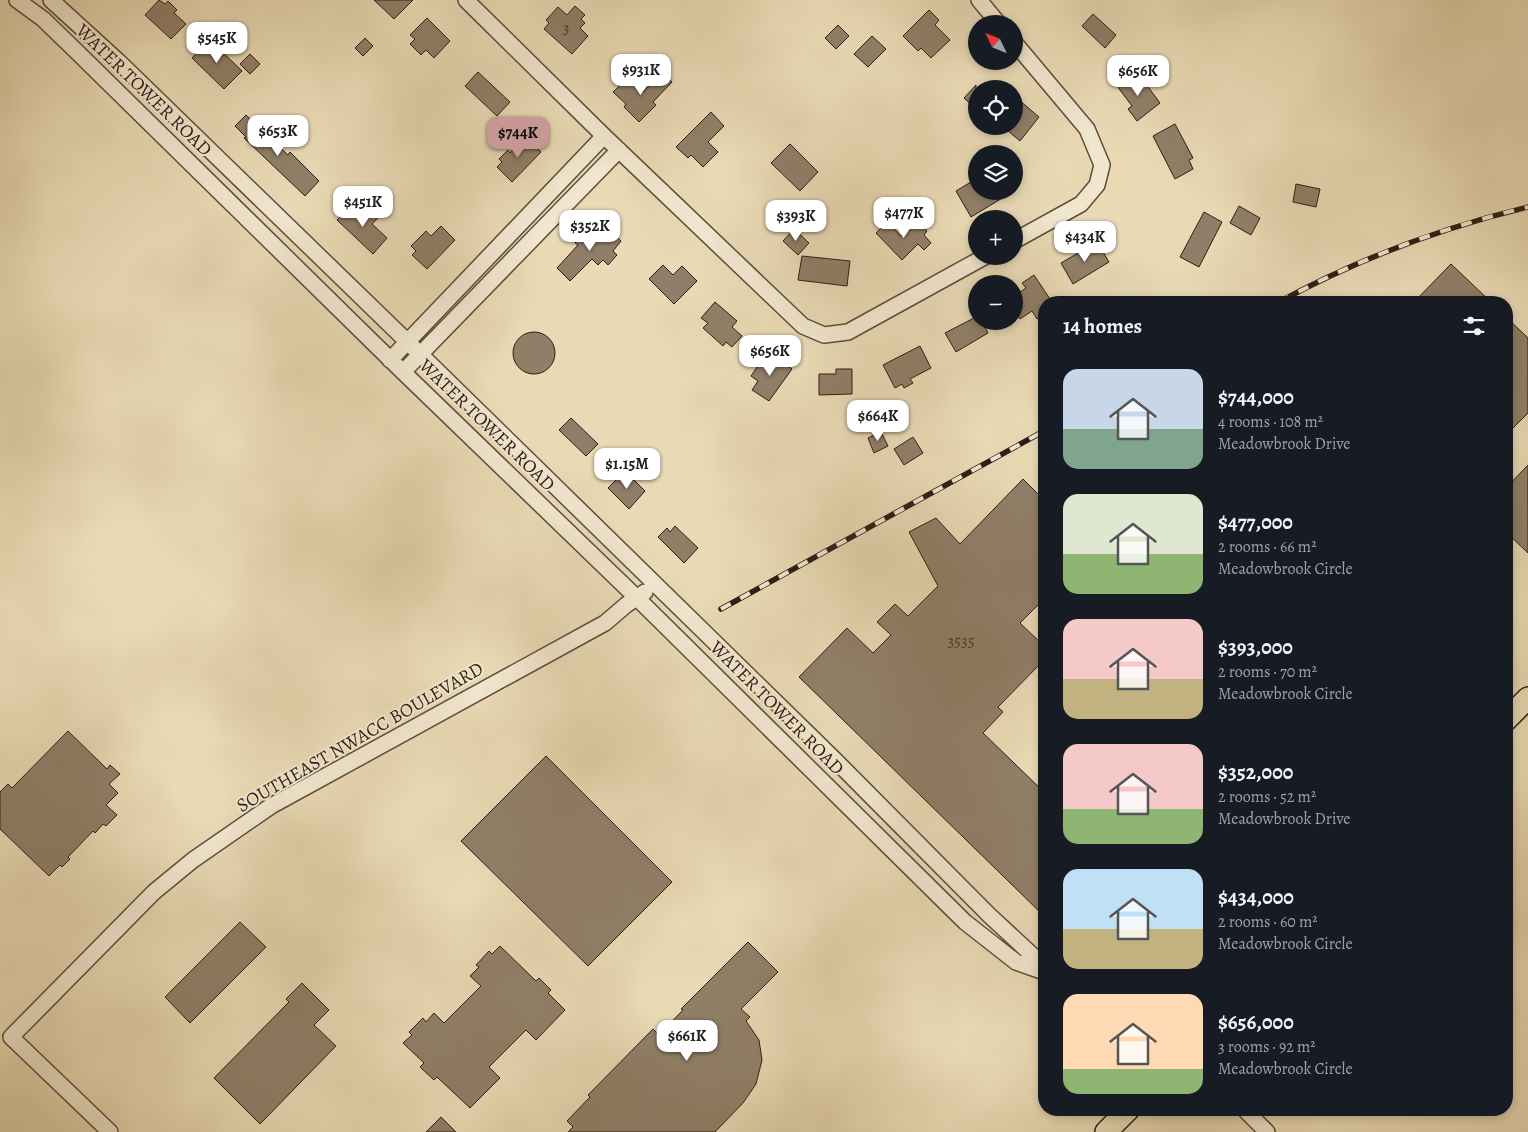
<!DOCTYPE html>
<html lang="en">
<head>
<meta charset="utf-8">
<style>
  :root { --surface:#171b24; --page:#20242c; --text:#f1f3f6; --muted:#9ea1a6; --accent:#c59692 }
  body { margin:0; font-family:Alegreya,serif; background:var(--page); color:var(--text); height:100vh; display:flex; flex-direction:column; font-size:19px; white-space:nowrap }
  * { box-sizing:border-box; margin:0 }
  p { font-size:16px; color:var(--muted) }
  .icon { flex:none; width:28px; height:28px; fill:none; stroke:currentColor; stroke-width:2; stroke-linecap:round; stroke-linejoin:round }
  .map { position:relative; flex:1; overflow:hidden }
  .panel { position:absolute; left:1038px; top:296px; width:475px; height:820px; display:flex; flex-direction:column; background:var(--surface); border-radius:20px; box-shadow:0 2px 8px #0003 }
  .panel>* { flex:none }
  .needle { width:32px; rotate:313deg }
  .fabs { position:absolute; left:968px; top:15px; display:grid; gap:10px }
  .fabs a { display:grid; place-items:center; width:55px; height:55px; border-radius:50%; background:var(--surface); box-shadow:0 2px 8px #0003; font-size:25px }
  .price { position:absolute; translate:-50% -42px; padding:0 11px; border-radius:10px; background:#fff; color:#222; font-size:16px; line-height:32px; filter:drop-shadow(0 1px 2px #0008) }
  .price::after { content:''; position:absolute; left:50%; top:30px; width:15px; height:11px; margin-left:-8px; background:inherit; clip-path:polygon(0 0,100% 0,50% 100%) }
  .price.current { background:var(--accent); color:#111 }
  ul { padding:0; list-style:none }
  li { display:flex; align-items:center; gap:15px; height:125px; padding:0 25px }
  li span { display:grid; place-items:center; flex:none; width:140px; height:100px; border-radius:15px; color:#555 }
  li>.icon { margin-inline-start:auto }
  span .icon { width:60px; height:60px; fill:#fffc; stroke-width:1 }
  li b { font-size:21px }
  h2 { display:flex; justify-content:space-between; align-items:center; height:60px; padding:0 25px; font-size:21px }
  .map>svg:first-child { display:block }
</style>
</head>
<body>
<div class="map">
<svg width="1528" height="1132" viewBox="0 0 1528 1132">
  <rect width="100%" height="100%" fill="#e9dab5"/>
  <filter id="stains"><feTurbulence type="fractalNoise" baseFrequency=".004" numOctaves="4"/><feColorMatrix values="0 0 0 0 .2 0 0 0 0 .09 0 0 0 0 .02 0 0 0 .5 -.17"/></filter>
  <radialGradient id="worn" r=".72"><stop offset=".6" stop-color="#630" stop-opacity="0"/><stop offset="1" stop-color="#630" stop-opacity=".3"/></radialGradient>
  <path fill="#907f68" stroke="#301c14" d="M 159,0 L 165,4 L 168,1 L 177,10 L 174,13 L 186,24 L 171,39 L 145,15 Z
    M 374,0 L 413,0 L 394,19 Z
    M 575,6 L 585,15 L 581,19 L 585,23 L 580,28 L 588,36 L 572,54 L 544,29 L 549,23 L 546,20 L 558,7 L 567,15 Z
    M 929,10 L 939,20 L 935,25 L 950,40 L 931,58 L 921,48 L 918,51 L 903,36 Z
    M 1093,14 L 1116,35 L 1105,48 L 1082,26 Z
    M 427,18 L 450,41 L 434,58 L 426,50 L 421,55 L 410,44 L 415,39 L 410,35 Z
    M 838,25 L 849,36 L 836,49 L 825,38 Z
    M 872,36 L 886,49 L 868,67 L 854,54 Z
    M 365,38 L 373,46 L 363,56 L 355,48 Z
    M 210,40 L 242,71 L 224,89 L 192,58 Z
    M 250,54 L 260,64 L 250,74 L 240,64 Z
    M 478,72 L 510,102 L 497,116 L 465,86 Z
    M 662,73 L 672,82 L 653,102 L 656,105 L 639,122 L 624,107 L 626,104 L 613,92 L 628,78 L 643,92 Z
    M 1133,74 L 1142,87 L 1146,84 L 1160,103 L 1137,121 L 1128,109 L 1132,106 L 1117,86 Z
    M 976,85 L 976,109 L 964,98 Z
    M 1019,100 L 1039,117 L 1020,141 L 1002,126 L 1014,126 L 1014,107 Z
    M 711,112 L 724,126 L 708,142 L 718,152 L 703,167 L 691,155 L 688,158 L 676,147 Z
    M 246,115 L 288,155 L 290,152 L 319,181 L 305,196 L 244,138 L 246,137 L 235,126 Z
    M 1175,124 L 1193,158 L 1189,160 L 1193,169 L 1175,179 L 1153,136 Z
    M 525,137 L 541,152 L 512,182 L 497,167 L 502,162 L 499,159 L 508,150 L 510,153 Z
    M 790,144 L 818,172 L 800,191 L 771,163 Z
    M 976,179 L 976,191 L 1014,191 L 971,217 L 956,191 Z
    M 1296,184 L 1320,189 L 1316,207 L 1293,202 Z
    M 352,204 L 362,214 L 369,208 L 379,217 L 372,224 L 387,238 L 373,254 L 337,220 Z
    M 1239,206 L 1260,218 L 1251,235 L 1230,223 Z
    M 1204,212 L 1222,222 L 1199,267 L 1180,257 Z
    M 917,221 L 927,231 L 924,235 L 931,243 L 924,250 L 918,244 L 902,260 L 876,233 L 887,222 L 901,236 Z
    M 604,225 L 621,241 L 613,251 L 617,255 L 608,265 L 603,260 L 598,265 L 592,259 L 570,281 L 557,268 L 578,245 L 575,243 L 585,232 L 591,239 Z
    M 441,226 L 455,240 L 427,269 L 412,255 L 416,251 L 411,246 L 426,231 L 431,236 Z
    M 794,229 L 809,243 L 798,255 L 783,241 Z
    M 1097,242 L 1109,262 L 1073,284 L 1061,263 Z
    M 802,256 L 850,261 L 847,286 L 798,280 Z
    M 1451,264 L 1491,302 L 1414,302 Z
    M 663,265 L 673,275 L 682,266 L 697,281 L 674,304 L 649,279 Z
    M 1034,275 L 1052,302 L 1044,302 L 1044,314 L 1037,319 L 1032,311 L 1020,319 L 1014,309 L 1014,296 L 1026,288 L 1022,283 Z
    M 715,302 L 737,321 L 732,327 L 742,336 L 732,347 L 726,342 L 723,346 L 703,328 L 708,323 L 701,318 Z
    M 976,317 L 976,321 L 982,321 L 988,333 L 956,352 L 945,333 Z
    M 1506,317 L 1528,338 L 1528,413 L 1506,435 Z
    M513 353a21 21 0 1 1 42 0a21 21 0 1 1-42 0Z
    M 920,346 L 931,368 L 910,379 L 913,383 L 904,388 L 902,384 L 895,388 L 883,365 Z
    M 765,355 L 775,362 L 777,358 L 792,369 L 769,401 L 752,390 L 758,381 L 751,376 Z
    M 836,369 L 852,369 L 852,394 L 819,395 L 819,374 L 836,374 Z
    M 571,418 L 598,444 L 586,456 L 559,430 Z
    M 881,432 L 888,446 L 874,453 L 868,438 Z
    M 913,437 L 923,453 L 904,465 L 894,449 Z
    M 1528,465 L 1528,553 L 1506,532 L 1506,488 Z
    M 625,471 L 645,491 L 629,509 L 608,488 Z
    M 1023,479 L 1044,500 L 1044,599 L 1020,623 L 1044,646 L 1044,660 L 998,707 L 1003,712 L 983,733 L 1044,792 L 1044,916 L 799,677 L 847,628 L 873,653 L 891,635 L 877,622 L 895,604 L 908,616 L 938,586 L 909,532 L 936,518 L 960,544 Z
    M 675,526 L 698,548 L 684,563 L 658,537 L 667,528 L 670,532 Z
    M 68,731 L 107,769 L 110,765 L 120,774 L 109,784 L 118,793 L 106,805 L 117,815 L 106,826 L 103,824 L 95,833 L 93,831 L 68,857 L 70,859 L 62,867 L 60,865 L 49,876 L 0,829 L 0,792 L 8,784 L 12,788 Z
    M 546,756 L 672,882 L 588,966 L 461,841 Z
    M 240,922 L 266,947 L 190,1023 L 165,997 Z
    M 748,942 L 778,972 L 741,1009 L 750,1017 L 746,1021 L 759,1040 L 762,1060 L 756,1084 L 743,1103 L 715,1132 L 568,1132 L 573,1127 L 567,1121 L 590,1097 L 588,1095 L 653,1029 L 659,1035 L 683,1010 L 681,1009 Z
    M 500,946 L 536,981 L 539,978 L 551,990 L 548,993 L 565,1010 L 536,1040 L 526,1030 L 489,1067 L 500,1078 L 470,1108 L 437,1077 L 434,1080 L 420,1067 L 424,1063 L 403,1043 L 412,1035 L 409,1032 L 423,1018 L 426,1022 L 434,1013 L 444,1023 L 481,986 L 470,976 L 479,967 L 476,965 L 489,951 L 492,954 Z
    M 302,983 L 329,1010 L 314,1025 L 336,1046 L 260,1124 L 214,1078 L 289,1002 L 286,999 Z
    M 441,1117 L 456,1132 L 426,1132 Z"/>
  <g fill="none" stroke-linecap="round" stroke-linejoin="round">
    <defs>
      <path id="minor" d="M 17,0 L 43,19 L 72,47 L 403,372 L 637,598 L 965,922 L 1016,962 L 1044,972
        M 51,0 L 119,62 L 421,355 L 834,759 L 989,915 L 1044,966
        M 466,0 L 604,136 L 803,326 L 824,335 L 848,332 L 986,256
        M 979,0 L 999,24
        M 1014,42 L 1087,129 L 1102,165 L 1097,185 L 1081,204 L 1014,241
        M 390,360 L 604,136
        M 403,372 L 619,150
        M 1245,1110 L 1267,1132
        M 110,1132 L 11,1037 L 154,892 L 193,860 L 271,806 L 605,623 L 626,605 L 645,592"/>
      <path id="highway" d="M 1506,720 L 1528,698
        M 1106,1132 L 1128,1110"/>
    </defs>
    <use href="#minor" stroke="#5e4c3c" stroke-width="18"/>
    <use href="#highway" stroke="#301c14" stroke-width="24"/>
    <use href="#minor" stroke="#f1e7cf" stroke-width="15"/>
    <use href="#highway" stroke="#e9dab5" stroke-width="21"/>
    <defs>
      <path id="rail" d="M 1279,302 C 1358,259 1440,228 1528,207
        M 721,609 L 1044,431"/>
    </defs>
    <use href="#rail" stroke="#301c14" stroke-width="5.5"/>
    <use href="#rail" stroke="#f1e7cf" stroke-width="4" stroke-dasharray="11" stroke-linecap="butt"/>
  </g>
  <g text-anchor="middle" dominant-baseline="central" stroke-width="4" stroke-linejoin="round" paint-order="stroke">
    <g font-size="16" fill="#483529">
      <text x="566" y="28">3</text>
      <text x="961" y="641">3535</text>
    </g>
    <g font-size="19" fill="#301c14" stroke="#f1e7cf">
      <text transform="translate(144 90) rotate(44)">WATER TOWER ROAD</text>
      <text transform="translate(487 425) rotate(44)">WATER TOWER ROAD</text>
      <text transform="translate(777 708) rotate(45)">WATER TOWER ROAD</text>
      <text transform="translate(360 737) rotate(-30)">SOUTHEAST NWACC BOULEVARD</text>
    </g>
  </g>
  <rect width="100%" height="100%" filter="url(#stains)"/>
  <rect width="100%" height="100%" fill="url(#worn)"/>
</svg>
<div class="fabs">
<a><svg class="needle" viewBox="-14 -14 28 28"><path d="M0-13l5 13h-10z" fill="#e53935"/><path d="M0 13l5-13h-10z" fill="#9ea1a6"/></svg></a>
<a><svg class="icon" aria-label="locate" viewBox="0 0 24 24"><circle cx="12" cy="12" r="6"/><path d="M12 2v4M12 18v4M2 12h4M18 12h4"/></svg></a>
<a><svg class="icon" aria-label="layers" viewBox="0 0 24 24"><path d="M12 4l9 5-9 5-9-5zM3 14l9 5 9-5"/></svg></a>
<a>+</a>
<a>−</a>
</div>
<b class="price" style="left:217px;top:64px">$545K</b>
<b class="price" style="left:641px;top:96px">$931K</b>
<b class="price" style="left:1138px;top:97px">$656K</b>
<b class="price" style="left:278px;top:157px">$653K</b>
<b class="price current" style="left:518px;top:159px">$744K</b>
<b class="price" style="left:363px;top:228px">$451K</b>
<b class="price" style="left:904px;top:239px">$477K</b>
<b class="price" style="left:796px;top:242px">$393K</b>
<b class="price" style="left:590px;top:252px">$352K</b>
<b class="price" style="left:1085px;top:263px">$434K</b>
<b class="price" style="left:770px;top:377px">$656K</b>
<b class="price" style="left:878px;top:442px">$664K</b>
<b class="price" style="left:627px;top:490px">$1.15M</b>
<b class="price" style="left:687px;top:1062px">$661K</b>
<section class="panel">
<h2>14 homes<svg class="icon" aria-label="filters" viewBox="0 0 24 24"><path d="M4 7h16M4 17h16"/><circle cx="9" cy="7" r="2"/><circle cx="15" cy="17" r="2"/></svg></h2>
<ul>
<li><span style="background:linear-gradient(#c9d6e8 60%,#7fa58c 0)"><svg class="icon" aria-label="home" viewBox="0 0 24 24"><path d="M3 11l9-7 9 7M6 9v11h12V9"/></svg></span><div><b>$744,000</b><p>4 rooms · 108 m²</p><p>Meadowbrook Drive</p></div></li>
<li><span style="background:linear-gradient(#dfe7d0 60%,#8fb573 0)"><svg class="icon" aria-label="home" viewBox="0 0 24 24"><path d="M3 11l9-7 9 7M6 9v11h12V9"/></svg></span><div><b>$477,000</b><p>2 rooms · 66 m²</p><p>Meadowbrook Circle</p></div></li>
<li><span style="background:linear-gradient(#f6c9c9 60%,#c2b280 0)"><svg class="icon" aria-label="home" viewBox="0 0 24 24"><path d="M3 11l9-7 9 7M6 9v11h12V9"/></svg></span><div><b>$393,000</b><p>2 rooms · 70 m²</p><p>Meadowbrook Circle</p></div></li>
<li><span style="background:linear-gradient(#f6c9c9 65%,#8fb573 0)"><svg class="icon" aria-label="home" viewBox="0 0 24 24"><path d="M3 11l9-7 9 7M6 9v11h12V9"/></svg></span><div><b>$352,000</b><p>2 rooms · 52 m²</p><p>Meadowbrook Drive</p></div></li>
<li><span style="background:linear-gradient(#bfe0f5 60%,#c2b280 0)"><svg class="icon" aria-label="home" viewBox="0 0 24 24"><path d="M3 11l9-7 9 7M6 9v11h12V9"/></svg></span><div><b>$434,000</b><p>2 rooms · 60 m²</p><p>Meadowbrook Circle</p></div></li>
<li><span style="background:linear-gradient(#ffd9b3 75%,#8fb573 0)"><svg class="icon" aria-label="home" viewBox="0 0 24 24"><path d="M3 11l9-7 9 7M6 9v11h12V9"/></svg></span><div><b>$656,000</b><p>3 rooms · 92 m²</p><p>Meadowbrook Circle</p></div></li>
</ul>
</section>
</div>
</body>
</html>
